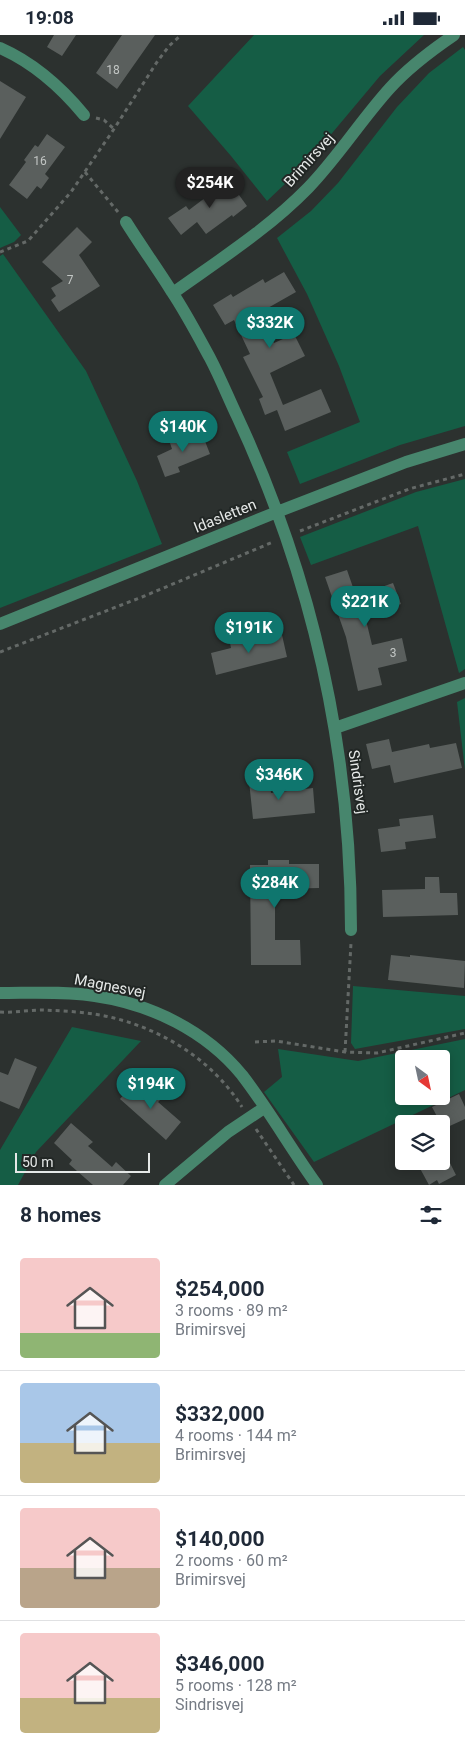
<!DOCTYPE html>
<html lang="en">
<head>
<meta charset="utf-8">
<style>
  :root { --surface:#fff; --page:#f2f2f3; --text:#1f2937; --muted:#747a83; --line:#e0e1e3; --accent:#0f766e }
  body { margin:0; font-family:Roboto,sans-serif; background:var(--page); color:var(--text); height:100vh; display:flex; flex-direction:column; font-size:19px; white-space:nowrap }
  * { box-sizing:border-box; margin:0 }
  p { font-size:16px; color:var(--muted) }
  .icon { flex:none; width:28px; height:28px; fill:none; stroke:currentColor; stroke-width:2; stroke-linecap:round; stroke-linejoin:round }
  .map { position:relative; height:1150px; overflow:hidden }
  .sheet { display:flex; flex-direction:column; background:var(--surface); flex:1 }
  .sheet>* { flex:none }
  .needle { width:32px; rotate:147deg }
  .buttons { position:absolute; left:395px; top:1015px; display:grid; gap:10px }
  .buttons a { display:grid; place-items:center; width:55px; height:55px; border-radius:5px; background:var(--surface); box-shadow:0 2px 12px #0003; font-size:25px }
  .scale { position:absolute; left:15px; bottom:12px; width:135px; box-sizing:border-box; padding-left:5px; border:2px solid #e5e8e7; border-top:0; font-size:14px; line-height:18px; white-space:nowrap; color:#e5e8e7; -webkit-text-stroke:4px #222725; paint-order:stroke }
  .price { position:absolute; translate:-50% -42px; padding:0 11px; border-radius:18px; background:var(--accent); color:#fff; font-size:16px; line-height:32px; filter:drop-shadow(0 1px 2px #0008) }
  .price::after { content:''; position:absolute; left:50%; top:30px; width:15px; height:11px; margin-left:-8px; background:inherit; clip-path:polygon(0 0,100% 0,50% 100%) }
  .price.current { background:#222; color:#fff }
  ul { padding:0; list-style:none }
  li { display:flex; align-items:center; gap:15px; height:125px; padding:0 20px }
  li+li { border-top:1px solid var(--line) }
  li span { display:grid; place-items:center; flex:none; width:140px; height:100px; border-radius:5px; color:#555 }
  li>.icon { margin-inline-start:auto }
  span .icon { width:60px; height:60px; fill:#fffc; stroke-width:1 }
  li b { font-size:21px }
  h2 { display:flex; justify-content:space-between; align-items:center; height:60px; padding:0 20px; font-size:21px }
  .status { display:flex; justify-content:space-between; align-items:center; height:35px; padding:0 25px; background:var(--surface); direction:ltr }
  .status svg { height:14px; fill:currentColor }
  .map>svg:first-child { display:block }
</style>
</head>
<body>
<div class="status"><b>19:08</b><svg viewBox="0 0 49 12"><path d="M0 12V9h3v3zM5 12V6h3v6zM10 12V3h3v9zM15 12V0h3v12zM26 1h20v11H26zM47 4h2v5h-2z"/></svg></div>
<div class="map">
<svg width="465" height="1150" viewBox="0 0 465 1150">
  <rect width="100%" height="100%" fill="#2c312f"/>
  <path fill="#155d45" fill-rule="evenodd" d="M 254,0 L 424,0 L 380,41 L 307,128 L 267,166 L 231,121 L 188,71 Z
    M 463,12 L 465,15 L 465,391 L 400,410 L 300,449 L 287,417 L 360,387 L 339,331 L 307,259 L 277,203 L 311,176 L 338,148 L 397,72 L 429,38 Z
    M 0,172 L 21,200 L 14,207 L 0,213 Z
    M 3,219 L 86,336 L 137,446 L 162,509 L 0,573 L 0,221 Z
    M 465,444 L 465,634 L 459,638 L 418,491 L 311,530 L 300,502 L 416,457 Z
    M 465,663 L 465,735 L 457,667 Z
    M 353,951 L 465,961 L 465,994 L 355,1014 L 351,1008 Z
    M 72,992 L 141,1006 L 36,1117 L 18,1150 L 0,1150 L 0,1115 Z
    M 465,1004 L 465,1055 L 314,1127 L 264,1057 L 282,1042 L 278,1014 L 358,1026 ZM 404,1024 L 441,1024 L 441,1061 L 404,1061 Z"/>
  <path fill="#5a5f5d" d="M 54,0 L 76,0 L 62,21 L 47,12 Z
    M 122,0 L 155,0 L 117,54 L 96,38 Z
    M 0,46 L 26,62 L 0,104 Z
    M 47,99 L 65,112 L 45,139 L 49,143 L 41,154 L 37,151 L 27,164 L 9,150 L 26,127 L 24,125 L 35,110 L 38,112 Z
    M 226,142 L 247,171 L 233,182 L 232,180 L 206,199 L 197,187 L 181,200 L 168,183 L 186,171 L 189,175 L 214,156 L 212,153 Z
    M 77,192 L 92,207 L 79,220 L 100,251 L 59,277 L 51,265 L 56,261 L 51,253 L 63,246 L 42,227 Z
    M 284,237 L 296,257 L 259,278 L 274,308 L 294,299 L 305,321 L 270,338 L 283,370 L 321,354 L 331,377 L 285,396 L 277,375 L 265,380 L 259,364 L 263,362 L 243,322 L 250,319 L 234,285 L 225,290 L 213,270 L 231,259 L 233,262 L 263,244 L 265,248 Z
    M 201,396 L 210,419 L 178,432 L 180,437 L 165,442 L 157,421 L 172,414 L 170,408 Z
    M 347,535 L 356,561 L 393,548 L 401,569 L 365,581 L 372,610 L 402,603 L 407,626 L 378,633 L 382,650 L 358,656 L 346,602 L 325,542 Z
    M 282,600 L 287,622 L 216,640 L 211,618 L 231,613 L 230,608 L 247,604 L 248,608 Z
    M 389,704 L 392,717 L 429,709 L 430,713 L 456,708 L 462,733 L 394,748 L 390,730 L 372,734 L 366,709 Z
    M 270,744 L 271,758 L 313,753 L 315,778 L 253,784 L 249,746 Z
    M 433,780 L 436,803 L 405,807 L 406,814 L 381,817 L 378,794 L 400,791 L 399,784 Z
    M 268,825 L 289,825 L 289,829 L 319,829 L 319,853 L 275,854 L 275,905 L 300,905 L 301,930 L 251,930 L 250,830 L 268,830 Z
    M 425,842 L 439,842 L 440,858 L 457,858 L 458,880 L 383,882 L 382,855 L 425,854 Z
    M 391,920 L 410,922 L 410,920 L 465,926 L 464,953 L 388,945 Z
    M 15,1023 L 37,1032 L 19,1074 L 0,1066 L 0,1037 L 8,1040 Z
    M 135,1046 L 144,1054 L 147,1052 L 161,1064 L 158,1067 L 181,1087 L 166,1105 L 120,1064 Z
    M 459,1059 L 465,1072 L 465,1084 L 441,1095 L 441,1089 L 432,1072 Z
    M 71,1088 L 93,1107 L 88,1111 L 112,1132 L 116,1127 L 131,1141 L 123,1150 L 93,1150 L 69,1129 L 72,1125 L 54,1108 Z
    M 416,1126 L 449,1126 L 456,1140 L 439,1149 L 437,1145 L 429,1150 Z"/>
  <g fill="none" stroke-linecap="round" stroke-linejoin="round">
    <path stroke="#646967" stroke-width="3" stroke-dasharray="4 4" stroke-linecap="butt" d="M 96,83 L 104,85 L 114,94
      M 85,137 L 118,177
      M 0,217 L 28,206 L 71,157 L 114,94 L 157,27 L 169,11 L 181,0
      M 300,496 L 409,454 L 465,439
      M 0,617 L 142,562 L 273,507
      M 0,977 C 14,978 28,975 42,975 C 65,976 91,977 114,983 C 165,996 213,1026 242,1072
      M 255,1007 L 276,1006 L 345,1017 L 377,1018 L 465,998
      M 345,1017 L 351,908
      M 256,1094 L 294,1150"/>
    <path stroke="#47866d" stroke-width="12" d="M 0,13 C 34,28 60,51 84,80
      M 126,187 C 141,211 157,233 172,257 C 186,278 198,301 210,323 C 220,342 228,362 237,381 C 313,544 351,715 351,895
      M 173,258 C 219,225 268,194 308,153 C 338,122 361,85 390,53 C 408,33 432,15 454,0
      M 0,589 L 277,477 L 406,427 L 465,409
      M 335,693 L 465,648
      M 0,958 C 31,958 64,956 95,961 C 151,969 206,996 242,1040 C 269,1075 291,1114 317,1150
      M 165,1150 L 228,1097 L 264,1073"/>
  </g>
  <g text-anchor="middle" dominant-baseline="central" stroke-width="4" stroke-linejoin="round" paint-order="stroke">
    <g font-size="12" fill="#c2c6c4">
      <text x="113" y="35">18</text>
      <text x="40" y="126">16</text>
      <text x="70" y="245">7</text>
      <text x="393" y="618">3</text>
    </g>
    <g font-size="15" fill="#e5e8e7" stroke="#222725">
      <text transform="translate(309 125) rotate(-48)">Brimirsvej</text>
      <text transform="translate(225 481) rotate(-22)">Idasletten</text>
      <text transform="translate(358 747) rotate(82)">Sindrisvej</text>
      <text transform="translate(110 951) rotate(11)">Magnesvej</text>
    </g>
  </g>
</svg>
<div class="buttons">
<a><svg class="needle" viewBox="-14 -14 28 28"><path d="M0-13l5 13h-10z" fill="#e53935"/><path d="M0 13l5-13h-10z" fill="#747a83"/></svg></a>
<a><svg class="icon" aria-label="layers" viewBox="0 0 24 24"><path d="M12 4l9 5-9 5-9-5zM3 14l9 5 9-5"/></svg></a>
</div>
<div class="scale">50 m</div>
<b class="price current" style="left:210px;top:174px">$254K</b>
<b class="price" style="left:270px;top:314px">$332K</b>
<b class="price" style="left:183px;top:418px">$140K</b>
<b class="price" style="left:365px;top:593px">$221K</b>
<b class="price" style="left:249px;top:619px">$191K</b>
<b class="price" style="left:279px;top:766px">$346K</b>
<b class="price" style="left:275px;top:874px">$284K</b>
<b class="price" style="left:151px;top:1075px">$194K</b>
</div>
<section class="sheet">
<h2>8 homes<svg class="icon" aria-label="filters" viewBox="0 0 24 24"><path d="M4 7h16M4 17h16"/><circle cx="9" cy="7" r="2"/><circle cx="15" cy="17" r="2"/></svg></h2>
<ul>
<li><span style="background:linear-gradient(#f6c9c9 75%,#8fb573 0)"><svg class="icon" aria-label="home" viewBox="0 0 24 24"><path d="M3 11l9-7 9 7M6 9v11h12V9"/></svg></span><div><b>$254,000</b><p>3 rooms · 89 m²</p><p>Brimirsvej</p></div></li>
<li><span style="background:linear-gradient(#a9c7e8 60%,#c2b280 0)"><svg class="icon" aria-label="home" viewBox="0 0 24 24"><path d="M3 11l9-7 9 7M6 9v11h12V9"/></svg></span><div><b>$332,000</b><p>4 rooms · 144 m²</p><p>Brimirsvej</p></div></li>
<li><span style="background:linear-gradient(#f6c9c9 60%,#b9a48a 0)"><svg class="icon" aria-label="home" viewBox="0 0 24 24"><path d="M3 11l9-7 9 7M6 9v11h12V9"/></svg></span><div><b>$140,000</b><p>2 rooms · 60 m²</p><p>Brimirsvej</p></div></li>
<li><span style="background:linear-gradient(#f6c9c9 65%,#c2b280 0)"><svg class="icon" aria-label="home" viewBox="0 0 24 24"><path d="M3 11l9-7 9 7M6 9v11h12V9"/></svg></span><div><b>$346,000</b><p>5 rooms · 128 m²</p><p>Sindrisvej</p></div></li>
</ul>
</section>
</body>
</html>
